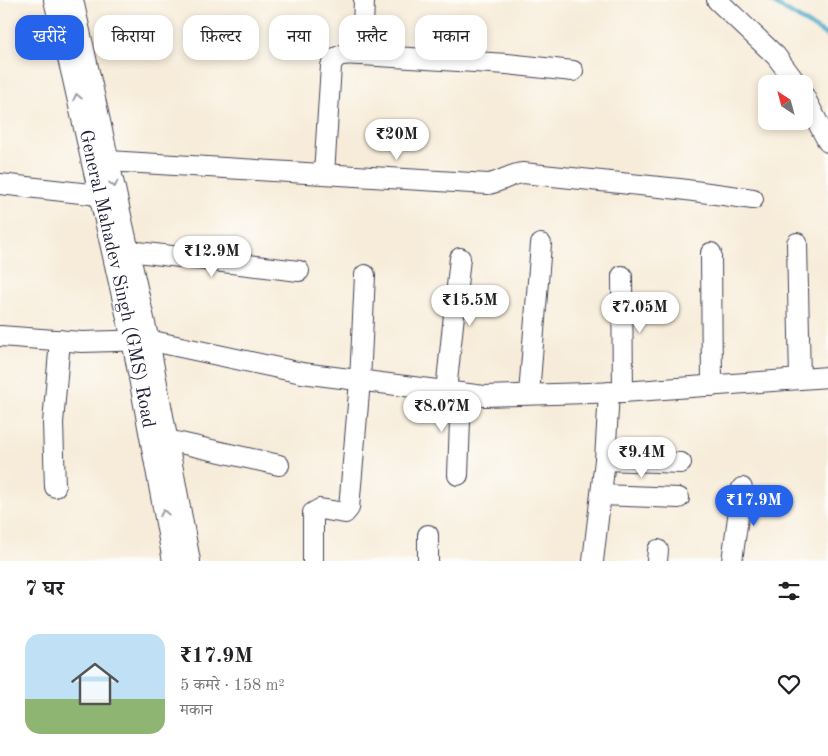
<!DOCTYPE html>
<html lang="hi">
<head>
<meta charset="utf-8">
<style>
  :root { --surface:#fff; --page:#f6f6f6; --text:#202124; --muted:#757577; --line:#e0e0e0; --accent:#2563eb }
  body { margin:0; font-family:"Old Standard TT","Noto Serif Devanagari",serif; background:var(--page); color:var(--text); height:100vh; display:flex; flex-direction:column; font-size:19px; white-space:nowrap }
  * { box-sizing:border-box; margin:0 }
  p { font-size:16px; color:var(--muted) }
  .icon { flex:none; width:28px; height:28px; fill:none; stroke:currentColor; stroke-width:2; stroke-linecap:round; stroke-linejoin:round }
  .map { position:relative; height:561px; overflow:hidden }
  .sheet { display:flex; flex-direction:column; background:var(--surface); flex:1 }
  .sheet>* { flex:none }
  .banner { position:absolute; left:15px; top:15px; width:500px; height:45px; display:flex; gap:10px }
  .needle { width:32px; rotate:324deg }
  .tools { position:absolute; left:758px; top:75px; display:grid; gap:10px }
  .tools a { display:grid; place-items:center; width:55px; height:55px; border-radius:10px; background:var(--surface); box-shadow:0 2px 8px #0003; font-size:25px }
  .price { position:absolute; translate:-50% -42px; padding:0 11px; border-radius:18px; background:#fff; color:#222; font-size:16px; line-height:32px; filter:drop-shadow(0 1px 2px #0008) }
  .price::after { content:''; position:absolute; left:50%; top:30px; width:15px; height:11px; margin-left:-8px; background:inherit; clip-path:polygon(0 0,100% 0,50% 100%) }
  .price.on { background:var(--accent); color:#fff }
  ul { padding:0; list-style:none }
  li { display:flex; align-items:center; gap:15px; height:125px; padding:0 25px }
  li+li { border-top:1px solid var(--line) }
  li span { display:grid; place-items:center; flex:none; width:140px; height:100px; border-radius:15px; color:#555 }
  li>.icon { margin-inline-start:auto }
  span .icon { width:60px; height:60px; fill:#fffc; stroke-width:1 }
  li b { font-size:21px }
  h2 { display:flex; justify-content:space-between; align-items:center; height:60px; padding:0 25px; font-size:21px }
  .pill { padding:0 18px; border-radius:15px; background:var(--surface); box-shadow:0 2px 8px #0003; font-size:18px; line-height:45px }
  .pill.on { background:var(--accent); color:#fff }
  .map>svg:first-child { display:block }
</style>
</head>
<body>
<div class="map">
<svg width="828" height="561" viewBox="0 0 828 561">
  <rect width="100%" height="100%" fill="#fdfcf7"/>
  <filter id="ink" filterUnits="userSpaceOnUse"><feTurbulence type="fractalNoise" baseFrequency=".02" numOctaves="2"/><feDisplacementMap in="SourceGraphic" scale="10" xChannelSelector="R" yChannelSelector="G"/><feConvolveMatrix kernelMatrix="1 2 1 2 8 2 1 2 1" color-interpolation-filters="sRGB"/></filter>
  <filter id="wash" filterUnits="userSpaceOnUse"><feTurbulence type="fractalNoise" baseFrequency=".0096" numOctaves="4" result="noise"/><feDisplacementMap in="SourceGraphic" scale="20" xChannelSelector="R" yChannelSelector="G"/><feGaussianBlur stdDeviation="1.12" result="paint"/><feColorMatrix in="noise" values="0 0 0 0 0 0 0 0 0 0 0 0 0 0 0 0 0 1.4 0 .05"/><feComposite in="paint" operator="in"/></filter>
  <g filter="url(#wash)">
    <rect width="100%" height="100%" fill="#f7ecd9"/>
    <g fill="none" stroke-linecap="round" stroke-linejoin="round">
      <path stroke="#49a8c8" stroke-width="4.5" d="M 769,0 L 828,36"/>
    </g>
  </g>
  <g filter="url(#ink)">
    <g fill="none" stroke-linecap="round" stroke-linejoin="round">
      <defs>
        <g id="minor">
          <path id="s1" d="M 54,0 L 72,75 L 132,340 L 173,561"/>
          <path d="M 73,0 L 150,346 L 190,561"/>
          <path d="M 717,0 L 776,56 L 797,84"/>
          <path d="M 362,55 L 507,64 L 573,71"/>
          <path d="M 804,96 L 828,142"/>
          <path d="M 108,161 L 488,184 C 501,182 510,174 523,173 L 679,189 L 753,199"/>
          <path d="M 324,174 L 331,66 C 335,51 350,55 362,55 L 364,0"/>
          <path d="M 0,184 L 99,195"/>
          <path d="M 797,243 L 800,379"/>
          <path d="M 129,251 L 299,271"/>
          <path d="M 711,253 L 712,386"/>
          <path d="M 622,276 L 623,392"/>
          <path d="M 0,336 L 82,342 L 148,340 L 302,373 L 484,396 L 623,392 L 828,377"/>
          <path d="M 446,391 L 460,258"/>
          <path d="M 529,394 L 541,244"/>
          <path d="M 167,440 L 279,465"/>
          <path d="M 605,460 L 681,463"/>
          <path d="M 458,475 L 461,393"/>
          <path d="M 55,487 L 53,423 L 60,340"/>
          <path d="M 601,495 L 679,498"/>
          <path d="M 313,561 L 313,513 L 320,509 L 345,513 L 349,508 L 360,381 L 365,275"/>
          <path d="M 428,561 L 428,535"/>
          <path d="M 593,561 L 605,460 L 609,392"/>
          <path d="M 657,561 L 658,550"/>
          <path d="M 732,561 L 742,488"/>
        </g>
      </defs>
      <use href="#minor" stroke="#424053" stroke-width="22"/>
      <use href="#minor" stroke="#fff" stroke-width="20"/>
    </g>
    <defs><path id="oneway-chevron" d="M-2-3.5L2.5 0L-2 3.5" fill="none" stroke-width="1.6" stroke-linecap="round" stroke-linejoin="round" transform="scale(1.25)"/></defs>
    <g stroke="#9c9ca7">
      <use href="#oneway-chevron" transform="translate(77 97) rotate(-102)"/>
      <use href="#oneway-chevron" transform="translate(114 184) rotate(77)"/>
      <use href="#oneway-chevron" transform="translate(164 513) rotate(-101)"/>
    </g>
  </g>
  <g text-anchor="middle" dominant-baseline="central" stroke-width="4" stroke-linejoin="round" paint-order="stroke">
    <g font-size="19" fill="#22223b" stroke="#fdfcf7">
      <text stroke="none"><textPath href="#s1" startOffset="286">General Mahadev Singh (GMS) Road</textPath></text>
    </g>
  </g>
</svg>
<div class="tools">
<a><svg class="needle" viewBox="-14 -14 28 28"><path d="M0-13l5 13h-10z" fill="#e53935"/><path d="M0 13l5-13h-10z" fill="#757577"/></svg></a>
</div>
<b class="price" style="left:397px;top:161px">₹20M</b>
<b class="price" style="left:212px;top:278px">₹12.9M</b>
<b class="price" style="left:470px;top:327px">₹15.5M</b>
<b class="price" style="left:640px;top:334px">₹7.05M</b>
<b class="price" style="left:442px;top:433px">₹8.07M</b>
<b class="price" style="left:642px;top:479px">₹9.4M</b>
<b class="price on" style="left:754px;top:527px">₹17.9M</b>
<div class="banner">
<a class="pill on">खरीदें</a>
<a class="pill">किराया</a>
<a class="pill">फ़िल्टर</a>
<a class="pill">नया</a>
<a class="pill">फ़्लैट</a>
<a class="pill">मकान</a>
</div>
</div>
<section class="sheet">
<h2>7 घर<svg class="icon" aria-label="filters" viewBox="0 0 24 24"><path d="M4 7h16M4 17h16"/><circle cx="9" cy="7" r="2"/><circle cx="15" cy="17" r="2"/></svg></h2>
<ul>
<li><span style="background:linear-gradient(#bfe0f5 65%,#8fb573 0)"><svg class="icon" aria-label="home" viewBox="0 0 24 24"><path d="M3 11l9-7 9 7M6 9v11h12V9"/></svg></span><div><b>₹17.9M</b><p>5 कमरे · 158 m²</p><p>मकान</p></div><svg class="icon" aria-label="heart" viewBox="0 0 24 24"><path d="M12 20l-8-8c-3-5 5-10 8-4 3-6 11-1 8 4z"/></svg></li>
</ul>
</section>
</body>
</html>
